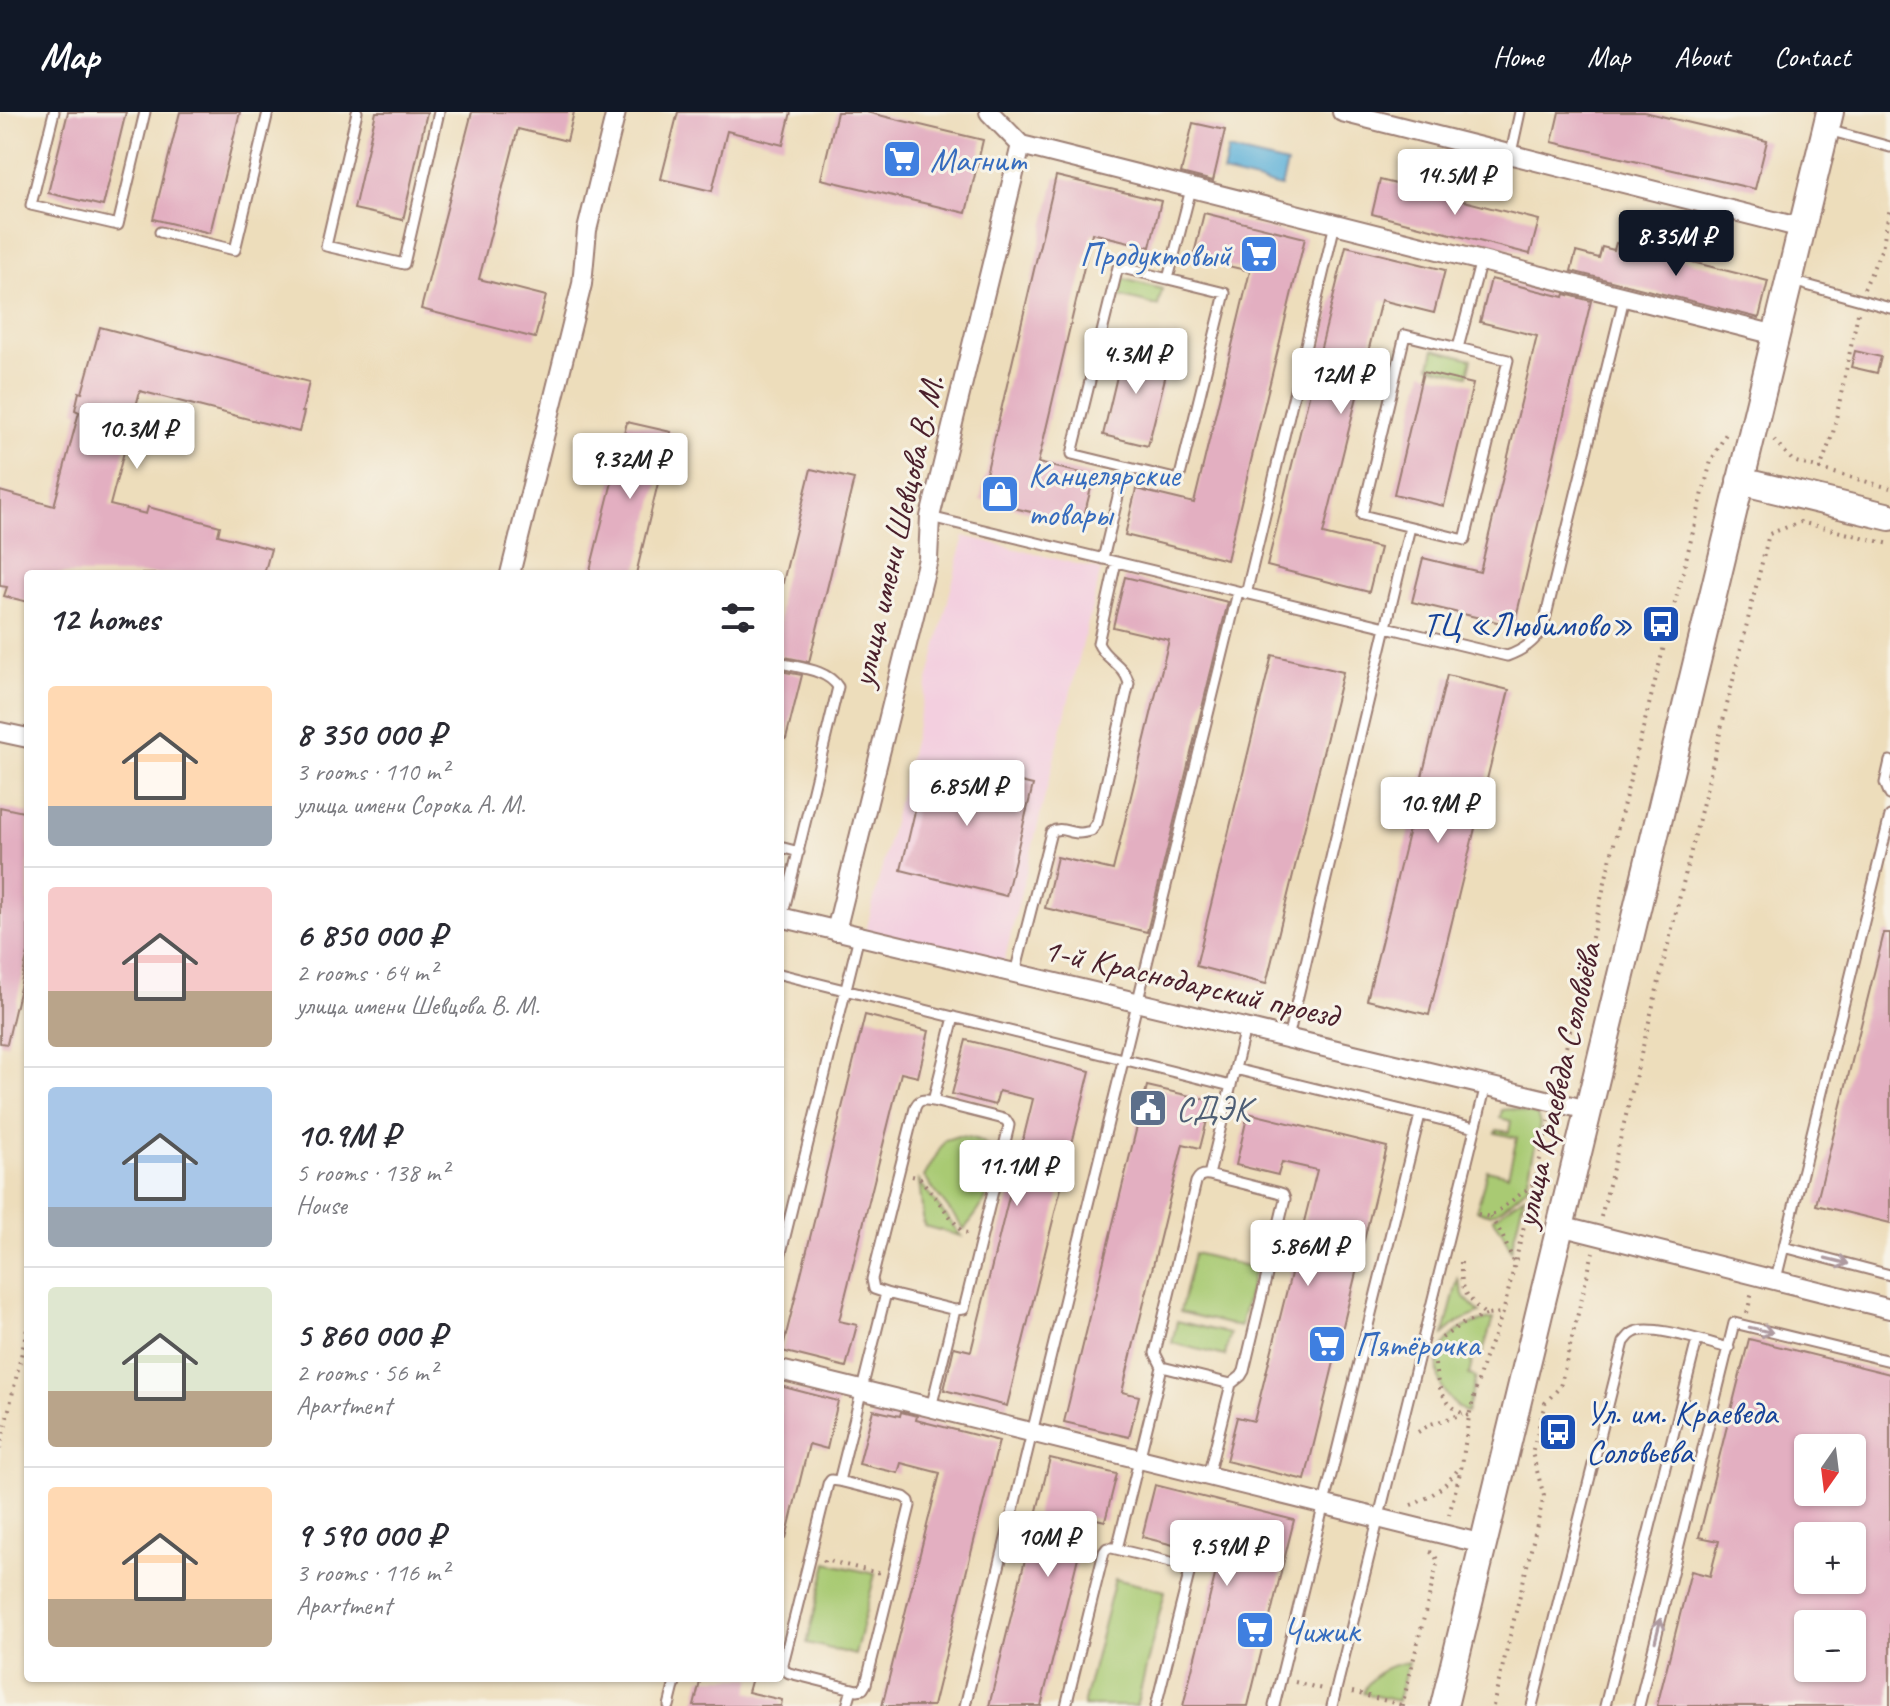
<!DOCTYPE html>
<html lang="en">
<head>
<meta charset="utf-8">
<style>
  :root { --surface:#fff; --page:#f2f2f3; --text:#2b2b33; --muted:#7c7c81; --line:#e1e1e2; --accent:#111827 }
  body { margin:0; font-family:Caveat,sans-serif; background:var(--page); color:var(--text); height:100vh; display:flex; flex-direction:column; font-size:30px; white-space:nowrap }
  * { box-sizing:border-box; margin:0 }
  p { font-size:26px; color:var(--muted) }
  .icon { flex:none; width:44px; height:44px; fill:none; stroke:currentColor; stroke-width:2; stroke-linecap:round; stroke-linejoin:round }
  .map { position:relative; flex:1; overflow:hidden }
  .details { position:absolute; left:24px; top:458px; width:760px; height:1112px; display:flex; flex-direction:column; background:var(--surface); border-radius:8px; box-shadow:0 2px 6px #0004 }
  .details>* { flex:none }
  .needle { width:52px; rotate:194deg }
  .tools { position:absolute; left:1794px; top:1322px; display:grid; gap:16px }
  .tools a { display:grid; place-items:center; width:72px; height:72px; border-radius:8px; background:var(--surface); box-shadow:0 2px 6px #0004; font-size:40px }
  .price { position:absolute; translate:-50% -68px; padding:0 18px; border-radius:8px; background:#fff; color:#222; font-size:26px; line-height:52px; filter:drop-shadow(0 2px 4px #0008) }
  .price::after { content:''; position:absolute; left:50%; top:48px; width:24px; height:18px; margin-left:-12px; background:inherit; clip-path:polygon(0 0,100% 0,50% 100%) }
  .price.current { background:var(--accent); color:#fff }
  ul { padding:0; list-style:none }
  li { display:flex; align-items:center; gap:24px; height:200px; padding:0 24px }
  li+li { border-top:2px solid var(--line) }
  li span { display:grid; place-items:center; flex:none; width:224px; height:160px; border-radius:8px; color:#555 }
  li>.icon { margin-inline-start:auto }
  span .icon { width:96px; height:96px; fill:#fffc; stroke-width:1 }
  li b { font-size:34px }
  h2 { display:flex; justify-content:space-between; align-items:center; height:96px; padding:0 24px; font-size:34px }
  header { display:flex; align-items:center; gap:48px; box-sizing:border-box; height:112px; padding:0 40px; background:var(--accent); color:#fff }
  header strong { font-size:38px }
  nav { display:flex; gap:44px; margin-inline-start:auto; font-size:28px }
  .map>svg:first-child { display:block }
</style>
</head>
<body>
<header>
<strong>Map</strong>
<nav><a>Home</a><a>Map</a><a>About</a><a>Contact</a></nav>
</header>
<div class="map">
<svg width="1890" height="1594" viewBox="0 0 1890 1594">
  <rect width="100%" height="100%" fill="#f7f3e8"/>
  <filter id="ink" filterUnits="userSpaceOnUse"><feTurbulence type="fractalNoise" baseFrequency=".0125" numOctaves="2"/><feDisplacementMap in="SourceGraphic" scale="16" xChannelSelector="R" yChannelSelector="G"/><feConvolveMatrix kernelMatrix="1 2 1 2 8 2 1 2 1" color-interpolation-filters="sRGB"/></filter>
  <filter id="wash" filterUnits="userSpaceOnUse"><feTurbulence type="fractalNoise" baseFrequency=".006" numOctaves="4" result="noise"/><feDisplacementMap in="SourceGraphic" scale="32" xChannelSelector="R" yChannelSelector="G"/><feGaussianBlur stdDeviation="1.8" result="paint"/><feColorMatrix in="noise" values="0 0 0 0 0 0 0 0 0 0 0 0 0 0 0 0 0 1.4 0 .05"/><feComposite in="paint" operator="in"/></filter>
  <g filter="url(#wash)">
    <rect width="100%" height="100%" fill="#edddbb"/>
    <path fill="#f3cfdf" d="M 964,424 L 1101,458 L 1003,854 L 866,819 Z"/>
    <path fill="#a9ca73" stroke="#7a744f" stroke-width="2" d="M 1120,166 L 1162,177 L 1158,194 L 1115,183 Z
      M 1434,237 L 1472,247 L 1468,263 L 1430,254 Z
      M 1512,997 L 1537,1003 L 1540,1012 L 1527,1070 L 1528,1074 C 1520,1081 1500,1100 1490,1102 C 1484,1102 1481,1100 1477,1098 L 1487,1058 L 1508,1063 L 1517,1026 L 1496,1021 L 1497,1018 L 1509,1020 L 1511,1009 L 1500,1006 L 1502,998 Z
      M 958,1024 C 1021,1028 991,1088 964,1117 L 924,1065 L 945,1028 Z
      M 919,1069 L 961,1124 L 924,1114 Z
      M 1524,1084 L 1511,1138 L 1502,1119 L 1493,1106 Z
      M 1194,1141 L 1255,1156 L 1240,1215 L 1180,1200 Z
      M 1458,1167 L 1464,1185 L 1480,1201 L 1458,1210 L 1444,1222 Z
      M 1493,1207 L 1481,1246 L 1473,1245 L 1469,1263 L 1476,1265 L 1467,1301 C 1437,1285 1426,1248 1453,1223 C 1464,1213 1479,1209 1493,1207 Z
      M 1177,1209 L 1230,1222 L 1225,1244 L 1172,1231 Z
      M 827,1451 L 875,1462 L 855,1543 L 807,1531 Z
      M 1115,1467 L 1165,1479 L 1139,1584 L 1136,1594 L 1083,1594 Z
      M 1408,1550 L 1398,1589 L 1363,1581 C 1371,1561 1388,1553 1408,1550 Z"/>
    <path fill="#5cb0d8" stroke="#536882" stroke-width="2" d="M 1228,38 L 1287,52 L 1281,75 L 1223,61 Z"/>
    <g id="blocks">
      <path fill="#e3afc1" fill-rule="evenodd" d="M 68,0 L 126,0 L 103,94 L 48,81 Z
        M 180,0 L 240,0 L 210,121 L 153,107 Z
        M 376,0 L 427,0 L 403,108 L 354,97 Z
        M 472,0 L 574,0 L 567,29 L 518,17 L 479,167 L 546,184 L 535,226 L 421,197 Z
        M 678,0 L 791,0 L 783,33 L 727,19 L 712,79 L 661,67 Z
        M 837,0 L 866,0 L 983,28 L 966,101 L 821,67 Z
        M 1559,0 L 1644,0 L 1767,29 L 1755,77 L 1552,30 Z
        M 1193,11 L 1225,18 L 1213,69 L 1181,61 Z
        M 1056,64 L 1161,89 L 1150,135 L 1092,121 L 1038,351 L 1094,364 L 1082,412 L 980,388 Z
        M 1380,68 L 1539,108 L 1530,142 L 1372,102 Z
        M 1204,101 L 1305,126 L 1227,448 L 1125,423 L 1136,377 L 1194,391 L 1250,159 L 1193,146 Z
        M 1616,131 L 1768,169 L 1759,206 L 1571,159 L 1576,140 L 1599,146 L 1602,135 L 1614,138 Z
        M 1346,134 L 1445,158 L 1434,201 L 1381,188 L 1323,422 L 1380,436 L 1369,480 L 1267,454 Z
        M 1491,167 L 1564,185 L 1565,182 L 1591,189 L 1514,514 L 1412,490 L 1423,446 L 1480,460 L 1537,224 L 1480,210 Z
        M 100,215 L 309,270 L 302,300 L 304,300 L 299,320 L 140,279 L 110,393 L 146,402 L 148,395 L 220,414 L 218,423 L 271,437 L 264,462 L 28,462 L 28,490 L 4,484 L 7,475 L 0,474 L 0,379 L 54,394 L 79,300 L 75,298 L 79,280 L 82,281 Z
        M 1124,235 L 1170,246 L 1148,334 L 1103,323 Z
        M 1855,239 L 1881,245 L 1877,261 L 1851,255 Z
        M 1423,260 L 1473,272 L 1444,394 L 1394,382 Z
        M 627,310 L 671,320 L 659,367 L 636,462 L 589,462 Z
        M 811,357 L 854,367 L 809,550 L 780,544 L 780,482 Z
        M 1125,465 L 1228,490 L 1147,820 L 1045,796 L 1057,745 L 1113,758 L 1169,528 L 1113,515 Z
        M 1272,543 L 1343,560 L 1266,872 L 1196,854 Z
        M 780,559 L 802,563 L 786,627 L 780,626 Z
        M 1447,563 L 1509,578 L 1429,903 L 1367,888 Z
        M 943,651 L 1033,673 L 1006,784 L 901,758 L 925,657 L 940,661 Z
        M 0,695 L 28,701 L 28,841 L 7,932 L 0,931 Z
        M 1884,821 L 1890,821 L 1890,1111 L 1816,1093 Z
        M 865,903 L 929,919 L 918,965 L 901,961 L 839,1209 L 857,1213 L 846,1255 L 782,1239 Z
        M 966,928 L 1090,959 L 1007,1294 L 944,1278 L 954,1235 L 971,1239 L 1033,987 L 999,979 L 995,993 L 952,982 Z
        M 1147,974 L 1212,989 L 1200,1036 L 1183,1032 L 1122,1280 L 1139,1284 L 1129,1325 L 1064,1310 Z
        M 1248,1001 L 1387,1035 L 1305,1368 L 1226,1349 L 1237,1305 L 1254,1309 L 1317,1058 L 1282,1050 L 1278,1063 L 1236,1053 Z
        M 1749,1227 L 1890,1262 L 1890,1594 L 1657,1594 L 1691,1459 L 1710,1464 L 1719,1429 L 1699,1425 ZM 1808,1336 L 1852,1336 L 1852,1380 L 1808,1380 ZM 1808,1424 L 1852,1424 L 1852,1468 L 1808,1468 ZM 1808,1512 L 1852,1512 L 1852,1556 L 1808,1556 Z
        M 780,1274 L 838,1289 L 827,1337 L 809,1332 L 786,1426 L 780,1426 Z
        M 873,1298 L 900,1304 L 901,1300 L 917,1304 L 916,1308 L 999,1329 L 933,1594 L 882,1594 L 940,1361 L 901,1351 L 898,1361 L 859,1352 Z
        M 1050,1346 L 1117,1362 L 1105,1409 L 1088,1405 L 1041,1594 L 989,1594 Z
        M 1155,1373 L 1294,1408 L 1248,1594 L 1183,1594 L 1223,1431 L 1188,1422 L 1185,1436 L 1142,1425 Z
        M 701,1566 L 752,1566 L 748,1580 L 782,1588 L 781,1594 L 694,1594 Z"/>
    </g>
  </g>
  <g filter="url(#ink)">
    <use href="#blocks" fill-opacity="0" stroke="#9c7e73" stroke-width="2"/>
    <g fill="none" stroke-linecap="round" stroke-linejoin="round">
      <defs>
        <path id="lane" d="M 54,0 L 31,93 L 118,113 L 145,0
          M 357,0 L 326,134 L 404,152 L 439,0
          M 1828,18 L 1890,35
          M 1511,41 L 1520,0
          M 160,120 L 235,138 L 268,0
          M 1168,167 L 1225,181 L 1179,368 L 1072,342 L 1118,155 L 1168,167 L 1191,77
          M 1792,169 L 1890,196
          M 1458,236 L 1508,248 L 1465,428 L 1362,403 L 1405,223 L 1458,236 L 1481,148
          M 930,405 L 1386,515 L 1410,415
          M 1103,447 L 1125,355
          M 1246,482 L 1335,112
          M 780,551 C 799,556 827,557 838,575 L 782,806
          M 1890,649 L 1885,671 L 1890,683
          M 780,735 L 799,740
          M 1015,861 L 1051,720 C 1061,714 1068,721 1079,721 C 1083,721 1087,720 1091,719 L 1097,711 L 1129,571 C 1123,551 1105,548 1098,531 L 1116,450
          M 780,862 L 1231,974
          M 1288,926 L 1386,515 L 1507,544 C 1524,538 1534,530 1543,516 L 1624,186
          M 1235,957 L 1475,1016
          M 1784,1135 L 1890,1163
          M 780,1145 L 859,824
          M 1776,1167 L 1890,704
          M 886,1181 L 955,1198 L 964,1197 L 1008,1018 L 1009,1013 L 1006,1008 L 1000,1006 L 933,989
          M 1162,1255 L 1231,1272
          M 931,1296 L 955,1198
          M 1208,1364 L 1231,1272 L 1241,1264 L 1244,1259 L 1285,1087 L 1283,1082 L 1277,1080 L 1209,1063 L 1245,916
          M 839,1369 L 904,1385 L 909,1389 L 910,1394 L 866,1572 L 863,1577 L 857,1578 L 789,1561 L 784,1558 L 783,1552 L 828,1372 L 831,1368 L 839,1369 L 886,1181 L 874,1177 L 872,1167 L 915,996 C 918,987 924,987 933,989 L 954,905
          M 1117,1437 L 1162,1255 L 1155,1241 L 1196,1070 C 1199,1064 1202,1062 1209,1063
          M 669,1594 L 676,1566
          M 847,1594 L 852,1577
          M 965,1594 L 1238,480
          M 1066,1594 L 1104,1440 L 1107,1436 L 1112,1436 L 1183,1453 L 1188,1457 L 1189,1462 L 1156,1594
          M 1274,1594 L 1420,1003
          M 1332,1594 L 1486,973
          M 1532,1594 L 1624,1230 C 1627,1227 1629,1223 1633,1221 C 1649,1210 1708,1231 1729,1236
          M 1605,1594 L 1697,1228
          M 1639,1594 L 1734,1211 L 1890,1249"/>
        <path id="street" d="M 989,0 L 1021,33 L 1776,223
          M 1342,0 L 1802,116
          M 510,462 L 582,172 L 587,118 L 616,0
          M 0,620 L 28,626
          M 780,805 L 1588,998
          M 836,819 L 928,447 L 930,405 L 1021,33
          M 1560,1114 L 1890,1197
          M 780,1258 L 1483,1432"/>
        <path id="secondary" d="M 1740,369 L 1890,405
          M 1444,1594 L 1830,0"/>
      </defs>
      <use href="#lane" stroke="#9c7e73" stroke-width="13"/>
      <use href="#street" stroke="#9c7e73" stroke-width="22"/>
      <use href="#secondary" stroke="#9c7e73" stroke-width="30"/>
      <path stroke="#9c7e73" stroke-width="4" stroke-dasharray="2 6" stroke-linecap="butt" d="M 1864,177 L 1882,136 L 1890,96
        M 1858,201 L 1833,321 L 1820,357 L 1890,376
        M 1774,328 L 1793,349 L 1820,357
        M 1557,974 L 1617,719 L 1711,349 L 1728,318
        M 912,1064 L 920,1066 L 962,1120 L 968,1121
        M 1534,1072 L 1549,1009
        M 1490,1105 L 1501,1121 L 1515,1152
        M 1601,1105 L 1769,422 L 1800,410 L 1890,432
        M 1461,1150 C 1460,1176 1466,1186 1486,1203 L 1501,1201
        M 1747,1201 L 1752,1180
        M 1442,1226 L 1460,1213 L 1486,1203
        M 1435,1252 C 1437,1276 1445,1296 1469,1304
        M 1418,1320 L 1431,1312 L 1463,1302
        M 0,1337 L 28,1213
        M 1411,1393 C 1433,1385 1446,1373 1460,1355
        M 1449,1403 L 1462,1353 L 1469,1304 L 1483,1251 L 1503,1201 L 1534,1072 L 1490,1105 L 1474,1101
        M 824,1450 L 825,1448 L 878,1461 L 878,1463
        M 1295,1570 L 1322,1577
        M 1352,1580 L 1402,1593
        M 1402,1594 L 1438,1449 L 1433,1441 L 1430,1440
        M 1493,1594 L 1544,1384 L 1532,1341 L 1545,1291 L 1560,1275 L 1593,1140"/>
      <use href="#lane" stroke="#fff" stroke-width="9"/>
      <use href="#street" stroke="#fff" stroke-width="18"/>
      <use href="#secondary" stroke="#fff" stroke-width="26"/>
    </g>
    <defs><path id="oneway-shaft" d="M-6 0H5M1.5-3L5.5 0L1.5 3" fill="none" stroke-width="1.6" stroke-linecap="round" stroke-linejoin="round" transform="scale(2)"/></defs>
    <g stroke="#ae9aa0">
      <use href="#oneway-shaft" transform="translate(1837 1149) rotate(14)"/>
      <use href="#oneway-shaft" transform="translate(1761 1218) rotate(13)"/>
      <use href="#oneway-shaft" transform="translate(1658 1518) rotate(-76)"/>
    </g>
  </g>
  <defs>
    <symbol id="supermarket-square" viewBox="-11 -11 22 22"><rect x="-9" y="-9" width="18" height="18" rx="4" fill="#3f7fe0" stroke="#f7f3e8"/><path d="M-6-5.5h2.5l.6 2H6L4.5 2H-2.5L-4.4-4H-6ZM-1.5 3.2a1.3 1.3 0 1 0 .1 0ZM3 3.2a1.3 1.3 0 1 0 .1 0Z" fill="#fff"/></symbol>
    <symbol id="shop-square" viewBox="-11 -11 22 22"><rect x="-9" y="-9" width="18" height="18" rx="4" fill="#3f7fe0" stroke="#f7f3e8"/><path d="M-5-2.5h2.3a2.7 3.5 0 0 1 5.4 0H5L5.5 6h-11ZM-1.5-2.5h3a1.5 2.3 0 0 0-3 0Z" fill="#fff"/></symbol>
    <symbol id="bus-square" viewBox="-11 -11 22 22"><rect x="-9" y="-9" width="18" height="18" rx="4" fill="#1a4fb4" stroke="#f7f3e8"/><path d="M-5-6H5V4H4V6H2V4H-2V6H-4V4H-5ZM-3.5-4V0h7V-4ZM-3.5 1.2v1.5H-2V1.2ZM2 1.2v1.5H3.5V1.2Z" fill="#fff"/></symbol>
    <symbol id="civic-square" viewBox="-11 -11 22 22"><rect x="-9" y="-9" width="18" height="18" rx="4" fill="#5c6f8a" stroke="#f7f3e8"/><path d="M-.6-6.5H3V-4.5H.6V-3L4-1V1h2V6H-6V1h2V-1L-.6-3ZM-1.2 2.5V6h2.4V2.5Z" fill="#fff"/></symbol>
  </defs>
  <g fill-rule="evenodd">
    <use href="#supermarket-square" x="880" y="25" width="44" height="44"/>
    <use href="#supermarket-square" x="1237" y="120" width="44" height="44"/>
    <use href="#shop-square" x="978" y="360" width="44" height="44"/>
    <use href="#bus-square" x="1639" y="490" width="44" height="44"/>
    <use href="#civic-square" x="1126" y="974" width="44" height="44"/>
    <use href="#supermarket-square" x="1305" y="1210" width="44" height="44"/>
    <use href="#bus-square" x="1536" y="1298" width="44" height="44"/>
    <use href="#supermarket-square" x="1233" y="1496" width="44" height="44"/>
  </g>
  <g text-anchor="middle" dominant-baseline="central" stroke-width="6" stroke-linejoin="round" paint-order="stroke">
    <g font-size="34" fill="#366cbe" stroke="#f7f3e8" text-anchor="start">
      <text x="930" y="47">Магнит</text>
      <text x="1231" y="142" text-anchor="end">Продуктовый</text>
      <text x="1028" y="362">Канцелярские<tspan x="1028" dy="39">товары</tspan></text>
      <text x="1355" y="1232">Пятёрочка</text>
      <text x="1283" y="1518">Чижик</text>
    </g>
    <g font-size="34" fill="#4a1f2b" stroke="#f7f3e8">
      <text transform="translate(897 419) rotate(-77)">улица имени Шевцова В. М.</text>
      <text transform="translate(1191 870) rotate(13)">1-й Краснодарский проезд</text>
      <text transform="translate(1557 973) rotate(-77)">улица Краеведа Соловьёва</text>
    </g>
    <g font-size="34" fill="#164399" stroke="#f7f3e8" text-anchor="end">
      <text x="1633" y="512">ТЦ «Любимово»</text>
      <text x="1586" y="1300" text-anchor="start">Ул. им. Краеведа<tspan x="1586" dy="39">Соловьева</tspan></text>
    </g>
    <g font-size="34" fill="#4e5e75" stroke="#f7f3e8" text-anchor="start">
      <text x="1176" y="996">СДЭК</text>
    </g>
  </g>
</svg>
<div class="tools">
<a><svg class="needle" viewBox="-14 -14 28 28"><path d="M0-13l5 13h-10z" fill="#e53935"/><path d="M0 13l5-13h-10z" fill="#7c7c81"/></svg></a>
<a>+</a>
<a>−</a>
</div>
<b class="price" style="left:1455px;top:105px">14.5M ₽</b>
<b class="price current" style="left:1676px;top:166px">8.35M ₽</b>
<b class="price" style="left:1136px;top:284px">4.3M ₽</b>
<b class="price" style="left:1341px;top:304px">12M ₽</b>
<b class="price" style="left:137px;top:359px">10.3M ₽</b>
<b class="price" style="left:630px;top:389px">9.32M ₽</b>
<b class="price" style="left:967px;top:716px">6.85M ₽</b>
<b class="price" style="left:1438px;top:733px">10.9M ₽</b>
<b class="price" style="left:1017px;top:1096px">11.1M ₽</b>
<b class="price" style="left:1308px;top:1176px">5.86M ₽</b>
<b class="price" style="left:1048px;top:1467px">10M ₽</b>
<b class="price" style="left:1227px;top:1476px">9.59M ₽</b>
<section class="details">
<h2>12 homes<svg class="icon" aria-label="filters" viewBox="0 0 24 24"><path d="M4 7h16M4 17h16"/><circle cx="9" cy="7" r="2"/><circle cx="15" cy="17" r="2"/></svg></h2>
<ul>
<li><span style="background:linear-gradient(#ffd9b3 75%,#9aa5b1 0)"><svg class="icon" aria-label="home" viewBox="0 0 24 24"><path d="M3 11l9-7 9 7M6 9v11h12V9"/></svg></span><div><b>8 350 000 ₽</b><p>3 rooms · 110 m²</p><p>улица имени Сорока А. М.</p></div></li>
<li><span style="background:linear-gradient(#f6c9c9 65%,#b9a48a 0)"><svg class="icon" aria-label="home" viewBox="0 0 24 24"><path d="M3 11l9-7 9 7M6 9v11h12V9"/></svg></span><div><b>6 850 000 ₽</b><p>2 rooms · 64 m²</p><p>улица имени Шевцова В. М.</p></div></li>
<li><span style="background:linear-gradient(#a9c7e8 75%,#9aa5b1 0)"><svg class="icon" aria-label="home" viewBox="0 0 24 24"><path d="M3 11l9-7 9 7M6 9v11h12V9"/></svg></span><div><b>10.9M ₽</b><p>5 rooms · 138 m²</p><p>House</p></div></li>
<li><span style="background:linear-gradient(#dfe7d0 65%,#b9a48a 0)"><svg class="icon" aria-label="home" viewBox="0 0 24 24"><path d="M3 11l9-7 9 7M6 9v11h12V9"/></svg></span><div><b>5 860 000 ₽</b><p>2 rooms · 56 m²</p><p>Apartment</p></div></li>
<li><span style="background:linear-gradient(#ffd9b3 70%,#b9a48a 0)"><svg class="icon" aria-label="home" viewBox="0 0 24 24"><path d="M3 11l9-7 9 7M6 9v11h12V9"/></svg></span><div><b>9 590 000 ₽</b><p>3 rooms · 116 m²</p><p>Apartment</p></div></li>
</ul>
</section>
</div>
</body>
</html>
